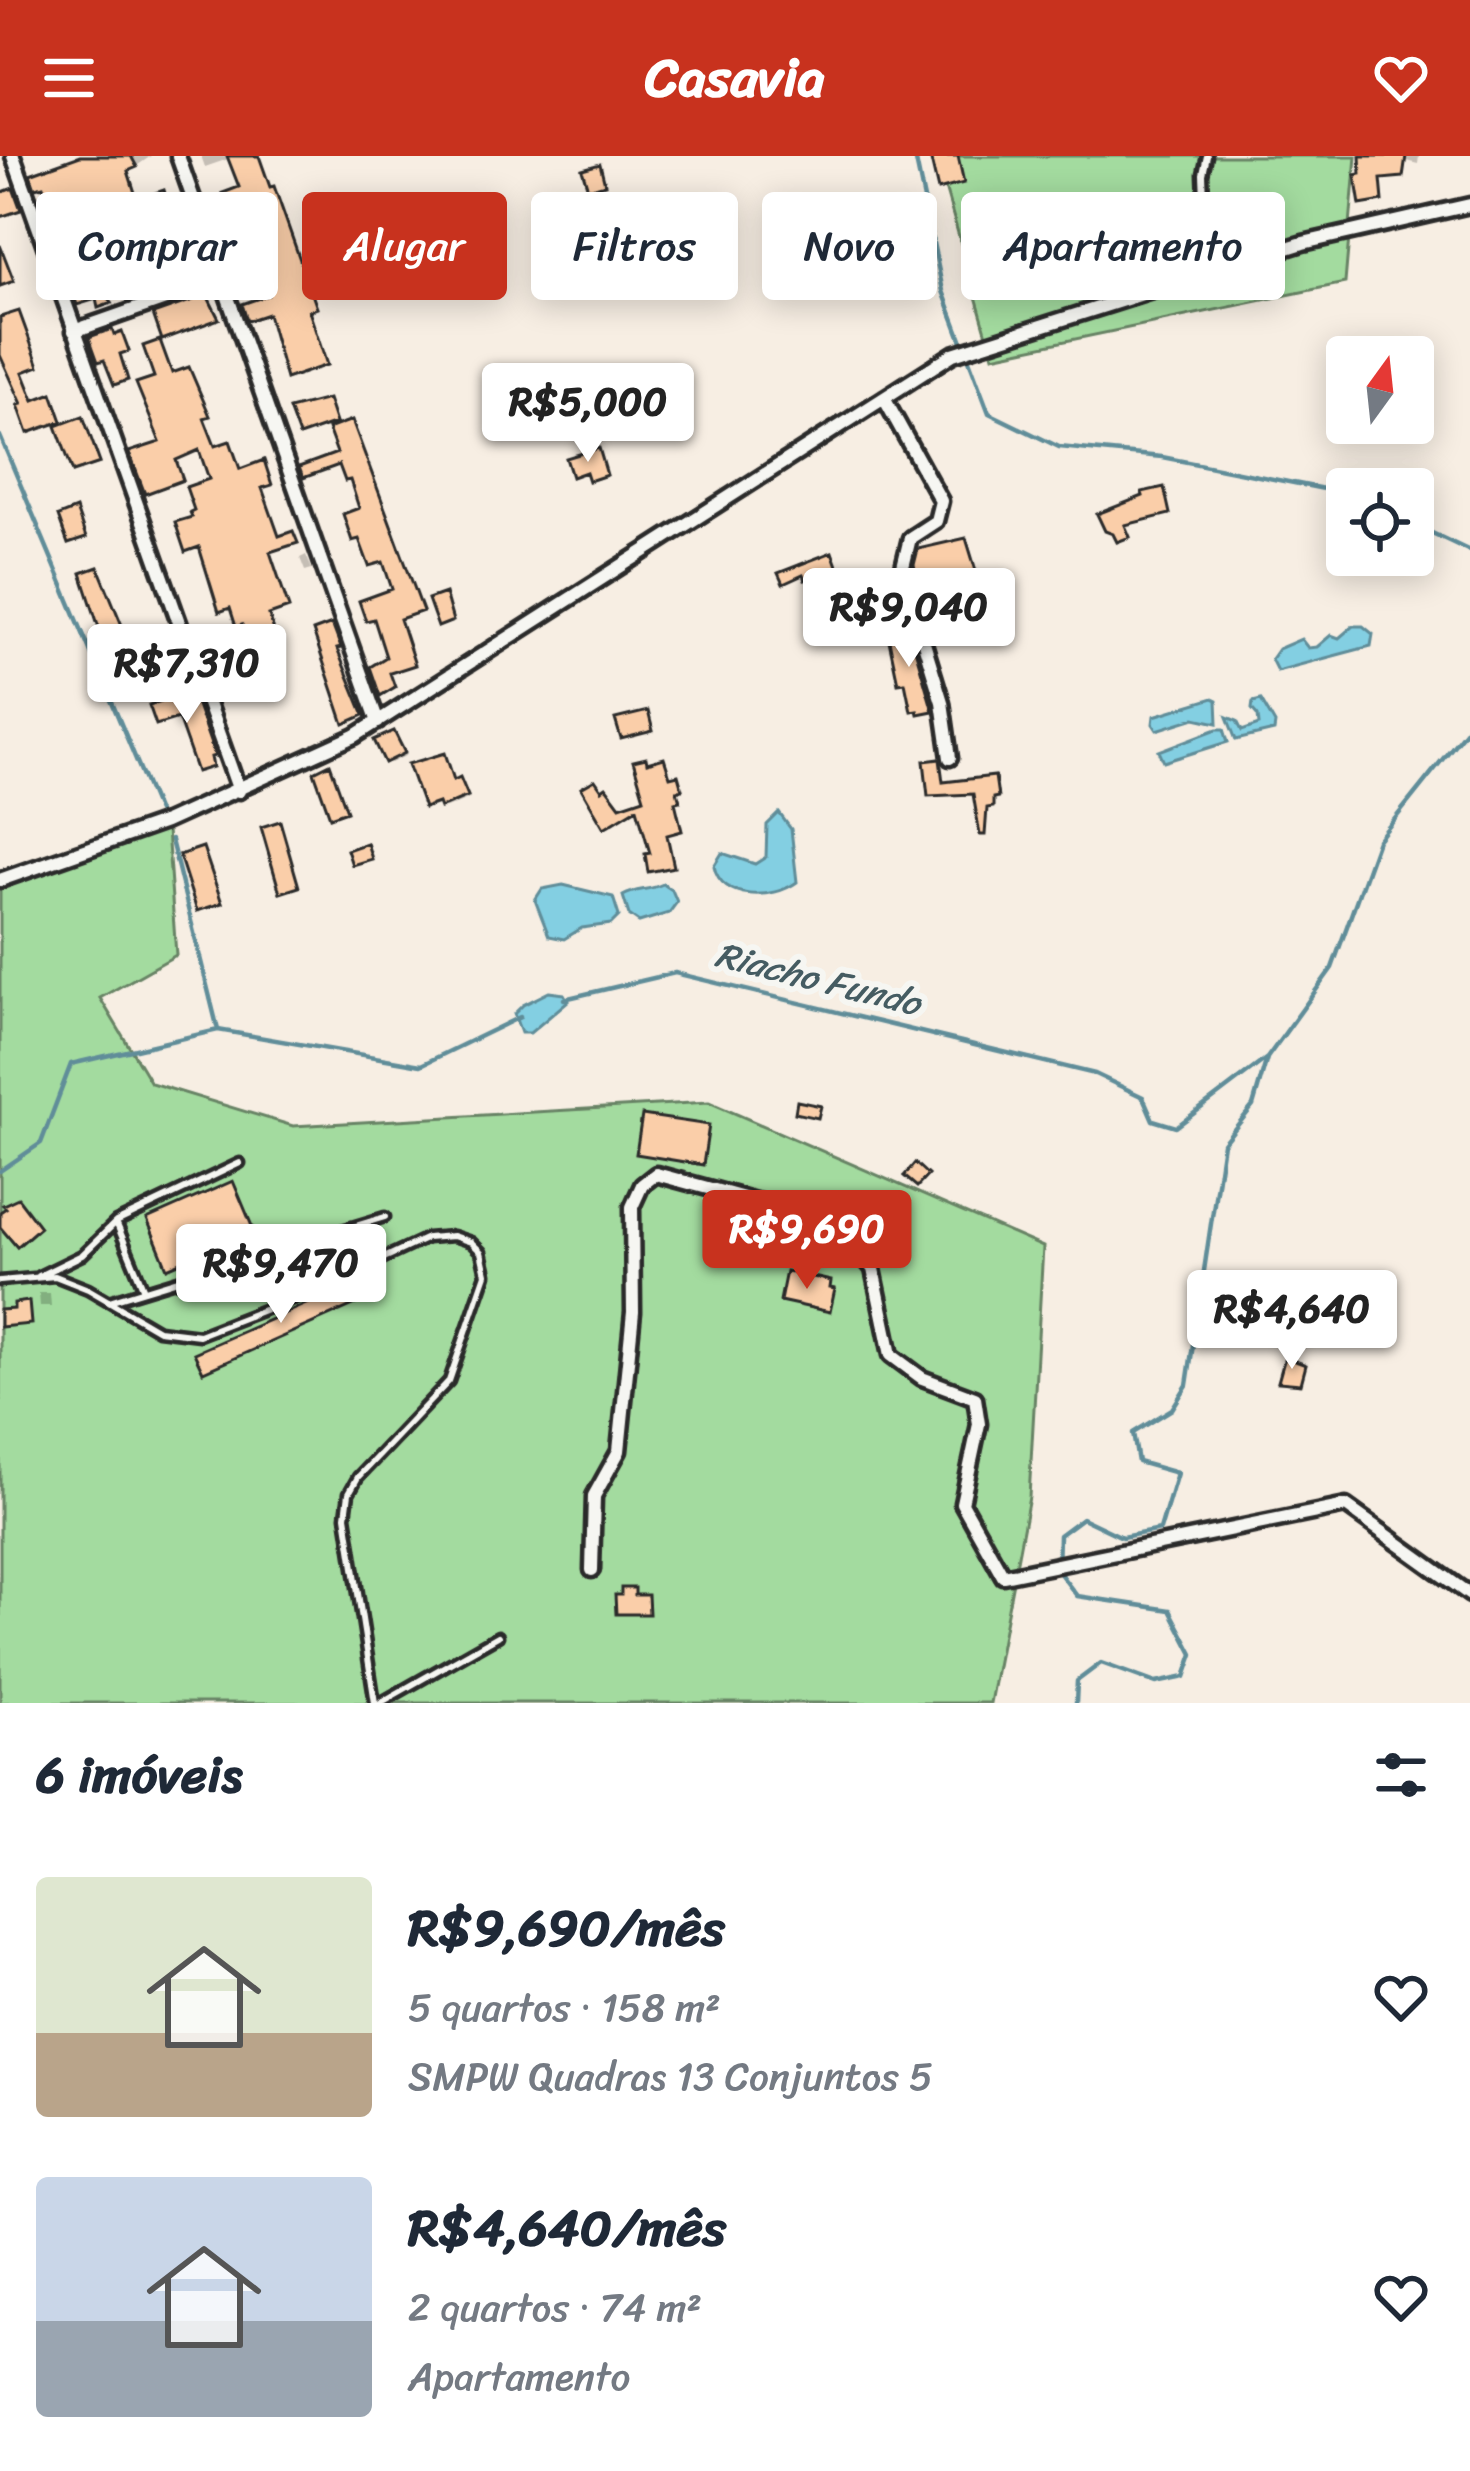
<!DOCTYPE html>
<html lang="pt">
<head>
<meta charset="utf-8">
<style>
  :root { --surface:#fff; --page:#f6f6f7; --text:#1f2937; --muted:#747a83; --accent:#c8321e }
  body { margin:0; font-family:Sriracha,sans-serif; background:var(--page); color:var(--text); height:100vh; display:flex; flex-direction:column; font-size:45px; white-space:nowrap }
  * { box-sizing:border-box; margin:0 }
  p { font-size:39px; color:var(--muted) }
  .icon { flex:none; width:66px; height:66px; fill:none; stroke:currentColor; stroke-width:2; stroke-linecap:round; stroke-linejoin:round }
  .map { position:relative; height:1547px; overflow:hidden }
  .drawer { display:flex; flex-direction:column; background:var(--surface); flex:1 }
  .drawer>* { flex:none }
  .banner { position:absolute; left:36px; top:36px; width:1398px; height:108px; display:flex; gap:24px }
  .needle { width:78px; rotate:15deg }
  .controls { position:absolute; left:1326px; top:180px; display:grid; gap:24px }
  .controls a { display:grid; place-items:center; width:108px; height:108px; border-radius:12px; background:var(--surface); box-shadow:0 6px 30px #0003; font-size:60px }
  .price { position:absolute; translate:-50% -102px; padding:0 27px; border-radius:12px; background:#fff; color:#222; font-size:39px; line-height:78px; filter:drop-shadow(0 3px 6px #0008) }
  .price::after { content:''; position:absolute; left:50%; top:72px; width:36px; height:27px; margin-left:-18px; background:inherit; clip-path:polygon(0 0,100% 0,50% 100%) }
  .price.active { background:var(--accent); color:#fff }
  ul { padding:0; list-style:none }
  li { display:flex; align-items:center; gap:36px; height:300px; padding:0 36px }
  li span { display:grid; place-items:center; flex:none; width:336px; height:240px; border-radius:12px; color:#555 }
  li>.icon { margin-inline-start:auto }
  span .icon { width:144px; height:144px; fill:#fffc; stroke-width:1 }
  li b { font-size:51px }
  h2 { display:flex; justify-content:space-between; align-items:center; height:144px; padding:0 36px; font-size:51px }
  .tag { padding:0 42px; border-radius:12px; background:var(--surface); box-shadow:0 6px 30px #0003; font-size:42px; line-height:108px }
  .tag.active { background:var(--accent); color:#fff }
  header { display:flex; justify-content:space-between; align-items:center; height:156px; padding:0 36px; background:var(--accent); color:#fff; font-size:54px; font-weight:700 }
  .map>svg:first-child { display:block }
</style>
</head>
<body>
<header><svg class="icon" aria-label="menu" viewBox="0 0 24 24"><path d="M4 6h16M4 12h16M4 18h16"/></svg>Casavia<svg class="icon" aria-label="heart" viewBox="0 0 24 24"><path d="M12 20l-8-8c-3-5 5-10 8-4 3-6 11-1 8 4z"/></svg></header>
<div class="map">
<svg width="1470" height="1547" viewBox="0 0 1470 1547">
  <rect width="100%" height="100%" fill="#f7eee3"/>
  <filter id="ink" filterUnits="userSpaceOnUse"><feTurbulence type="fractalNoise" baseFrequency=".00833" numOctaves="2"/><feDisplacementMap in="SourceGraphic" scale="24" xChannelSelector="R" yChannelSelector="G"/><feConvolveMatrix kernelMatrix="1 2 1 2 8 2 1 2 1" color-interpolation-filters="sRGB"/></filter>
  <g filter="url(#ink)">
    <path fill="#a3db9f" stroke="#678365" stroke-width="3" d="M 936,0 L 1356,0 L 1345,127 L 993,200 Z
      M 167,674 L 176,799 L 100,842 L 151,927 L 293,970 L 709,946 L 1043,1091 L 1029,1341 L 990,1547 L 0,1547 L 0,731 Z"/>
    <path fill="#83cfe2" stroke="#608d99" stroke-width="3" d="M 1353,470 L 1363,470 L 1373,478 L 1371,490 L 1277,515 L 1271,503 L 1278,493 L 1301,483 L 1308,492 L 1317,491 L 1331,479 L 1339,482 Z
      M 1213,542 L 1217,544 L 1218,567 L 1195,562 L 1157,574 L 1153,568 L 1154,560 Z
      M 1261,544 L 1275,568 L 1274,575 L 1236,584 L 1227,561 L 1237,565 L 1242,575 L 1259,569 L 1258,560 L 1252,553 L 1253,546 Z
      M 1217,573 L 1224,573 L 1228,586 L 1164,606 L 1159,595 Z
      M 779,657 L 791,673 L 797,726 C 773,744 721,745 714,710 L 722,697 L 755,708 L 766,701 L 767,669 Z
      M 663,728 L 672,734 L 677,746 L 669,757 L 639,766 L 629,759 L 623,740 C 636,732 649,735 663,728 Z
      M 563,729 L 613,741 L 619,760 L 611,768 L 582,772 L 564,783 L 549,780 L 535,744 L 542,733 Z
      M 549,836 L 564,838 L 568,845 L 530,877 L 521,877 L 514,858 L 523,849 Z"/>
    <path fill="#0003" d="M 89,0 L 151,0 L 128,16 L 137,43 L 94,58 L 99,88 L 69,99 L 46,29 Z
      M 201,0 L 259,0 L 326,209 L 289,221 L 271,158 L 250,163 L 272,141 L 274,80 L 264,50 L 233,57 L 242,33 L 231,2 L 205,11 Z
      M 1363,0 L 1419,0 L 1418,8 L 1406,5 L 1404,20 L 1381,22 L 1383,44 L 1364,20 Z
      M 580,78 L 584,89 L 575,91 L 571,80 Z
      M 306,399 L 312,413 L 305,415 L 300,402 Z
      M 394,578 L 407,599 L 391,607 L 387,605 Z
      M 445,600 L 456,626 L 463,626 L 470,642 L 446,652 L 441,648 L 430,652 L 427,650 Z
      M 645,605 L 671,624 L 679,623 L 682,634 L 678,635 L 681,645 L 676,647 L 683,675 L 667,679 L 674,711 L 653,715 L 654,699 L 640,651 L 609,671 L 603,637 L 621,652 L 647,644 Z
      M 39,1137 L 50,1137 L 51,1150 L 40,1150 Z"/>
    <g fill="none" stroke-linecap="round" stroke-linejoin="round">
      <path stroke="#608d99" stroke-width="4.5" d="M 915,0 L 943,135 L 989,257 L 1059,291 L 1162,301 L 1329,334 L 1347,341
        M 0,280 L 158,656
        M 1413,368 L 1470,395
        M 171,684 L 218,874
        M 564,843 L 675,817 L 1095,918 L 1143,941 L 1153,964 L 1176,971 L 1267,902 L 1332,812 L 1378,684 L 1470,569
        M 0,1015 L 41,987 L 71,908 L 218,874 L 421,909 L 520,861
        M 1076,1547 L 1077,1525 L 1101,1507 L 1156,1527 L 1185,1521 L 1193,1498 L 1170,1454 L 1077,1440 L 1058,1415 L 1059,1379 L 1082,1362 L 1122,1381 L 1160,1374 L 1177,1317 L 1138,1306 L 1133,1277 L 1172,1253 L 1187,1229 L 1223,987 L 1253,950 L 1267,902"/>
    </g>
    <path fill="#facea9" stroke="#2b2b2b" stroke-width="3" d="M 80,0 L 131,0 L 137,11 L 128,15 L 137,43 L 94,57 L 98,88 L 65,100 L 53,72 L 58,71 L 43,30 L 35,32 L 30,18 Z
      M 227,0 L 259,0 L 270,31 L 274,30 L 317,152 L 309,155 L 327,209 L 286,223 L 268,158 L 247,165 L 242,148 L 268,139 L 259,113 L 271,108 L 262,82 L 271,78 L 261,51 L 231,59 L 223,37 L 239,31 Z
      M 930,0 L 958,0 L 964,27 L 938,34 Z
      M 1360,0 L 1406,0 L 1403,21 L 1381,23 L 1383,45 L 1360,49 L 1355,19 L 1361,18 Z
      M 600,8 L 605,28 L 588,33 L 582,13 Z
      M 13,32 L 21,54 L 0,61 L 0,37 Z
      M 164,34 L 168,48 L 157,52 L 171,96 L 190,89 L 198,113 L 161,124 L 152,97 L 133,103 L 125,78 L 150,69 L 141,42 Z
      M 1006,84 L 1008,92 L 1012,91 L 1017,110 L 999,115 L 993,88 Z
      M 0,89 L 14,125 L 0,130 Z
      M 133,113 L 140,132 L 109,143 L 112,147 L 98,152 L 96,143 L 77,149 L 70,128 L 96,120 L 98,125 Z
      M 207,139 L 219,163 L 162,184 L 153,158 Z
      M 19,155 L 39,210 L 23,216 L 34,244 L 52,237 L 62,265 L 28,277 L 18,249 L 22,248 L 0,199 L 0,161 Z
      M 112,173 L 114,179 L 122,176 L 129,195 L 120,198 L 128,224 L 114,229 L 104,204 L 98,206 L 89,181 Z
      M 160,184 L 172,217 L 189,211 L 210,260 L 204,262 L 215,290 L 230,285 L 240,313 L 264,304 L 272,329 L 262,332 L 279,380 L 293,375 L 298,387 L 270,396 L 289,452 L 269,459 L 278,487 L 264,492 L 271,510 L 254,516 L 260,532 L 243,538 L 230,504 L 252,496 L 242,469 L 236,471 L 230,452 L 219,456 L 199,391 L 185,396 L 175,366 L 192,361 L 190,356 L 194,354 L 186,331 L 209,323 L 199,294 L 176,304 L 183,324 L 145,338 L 129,296 L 160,286 L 136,227 L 154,221 L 143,190 Z
      M 328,243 L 336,267 L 299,280 L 289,253 Z
      M 83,260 L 100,307 L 73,316 L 56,270 Z
      M 352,264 L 423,455 L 400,463 L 415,509 L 390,517 L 395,531 L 380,540 L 370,511 L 386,501 L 374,463 L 366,465 L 359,445 L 392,433 L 383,406 L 369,410 L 359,383 L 352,385 L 343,358 L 359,352 L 350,324 L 345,325 L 339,309 L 303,322 L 299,311 L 337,297 L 328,273 Z
      M 599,292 L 607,319 L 589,325 L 586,316 L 572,321 L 566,302 Z
      M 1164,331 L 1170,358 L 1125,369 L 1130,381 L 1117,386 L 1113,378 L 1105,375 L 1097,358 L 1143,340 L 1142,336 Z
      M 76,353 L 86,382 L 68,388 L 58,360 Z
      M 966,382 L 977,418 L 967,421 L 976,448 L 961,452 L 964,461 L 931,473 L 914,409 L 918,393 Z
      M 832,396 L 841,421 L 871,413 L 876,429 L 822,442 L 816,420 L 805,424 L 803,419 L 783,428 L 778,417 Z
      M 98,411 L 126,479 L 136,475 L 147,508 L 122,518 L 117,506 L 111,508 L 81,417 Z
      M 445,437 L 453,465 L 438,471 L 428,443 Z
      M 332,468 L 341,492 L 337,493 L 364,559 L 344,568 L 313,475 Z
      M 901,468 L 909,494 L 915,493 L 933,555 L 918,558 L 917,554 L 911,555 L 905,526 L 898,527 L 886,470 Z
      M 192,535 L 215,600 L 211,601 L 213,611 L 197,616 L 178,562 L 156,569 L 149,549 Z
      M 648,555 L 653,575 L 621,583 L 615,563 Z
      M 394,575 L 405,597 L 385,607 L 374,584 Z
      M 445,597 L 454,624 L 460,621 L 468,640 L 440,652 L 438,647 L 424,652 L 408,608 Z
      M 646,602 L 647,607 L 664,602 L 670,621 L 678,619 L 682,633 L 677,635 L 680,645 L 675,646 L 682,675 L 667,679 L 674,711 L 648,716 L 645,698 L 650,697 L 637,652 L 604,672 L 581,632 L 595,624 L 602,634 L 606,631 L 620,650 L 644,642 L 633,605 Z
      M 940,603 L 943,626 L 995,620 L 998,641 L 993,642 L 993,651 L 987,652 L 985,679 L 980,679 L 973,638 L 928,640 L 924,605 Z
      M 330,608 L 347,655 L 330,661 L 314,616 Z
      M 280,665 L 299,731 L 280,737 L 261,671 Z
      M 367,687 L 372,703 L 352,709 L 347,694 Z
      M 203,691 L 222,747 L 197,755 L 179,699 Z
      M 797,945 L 821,950 L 818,962 L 795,957 Z
      M 642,959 L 709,969 L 703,1009 L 636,998 Z
      M 915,1007 L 928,1019 L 917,1031 L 904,1020 Z
      M 233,1025 L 254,1075 L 167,1112 L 147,1063 Z
      M 18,1042 L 40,1071 L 17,1091 L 0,1071 L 0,1056 L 6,1052 L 3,1049 Z
      M 786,1115 L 831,1125 L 830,1132 L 835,1133 L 830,1156 L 780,1145 Z
      M 361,1124 L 369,1142 L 203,1216 L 194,1197 Z
      M 29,1145 L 31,1168 L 0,1171 L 0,1154 L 14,1153 L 14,1147 Z
      M 1285,1201 L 1306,1209 L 1301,1228 L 1278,1226 Z
      M 621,1432 L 635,1432 L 635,1439 L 648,1439 L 649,1458 L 616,1458 L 615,1439 L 621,1439 Z"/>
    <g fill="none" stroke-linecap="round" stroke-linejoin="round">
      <defs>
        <path id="lane" d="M 1207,0 L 1203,18 L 1207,117
          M 116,1066 L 144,1134
          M 39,1120 L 82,1099 L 116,1066 L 240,1007
          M 0,1125 L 55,1120 L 88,1133 L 158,1174 L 199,1179 L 315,1134 L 427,1082 L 453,1080 L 471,1086 L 481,1096 L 486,1118 L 449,1225 L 358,1321 L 349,1337 L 346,1360 L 375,1547
          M 109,1145 L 385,1061
          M 380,1547 L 498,1480"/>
        <path id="street" d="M 13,0 L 239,635
          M 178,0 L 378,566
          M 74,175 L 222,123
          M 884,242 L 941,345 L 936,365 L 910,382 L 902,415 L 942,546 L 950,602
          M 0,724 L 165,666 L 355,580 L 953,198 L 1303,87 L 1470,49
          M 592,1414 L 594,1340 L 619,1295 L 633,1156 L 632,1051 L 642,1029 L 656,1018 L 807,1059 L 844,1077 L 873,1113 L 891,1199 L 922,1222 L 975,1242 L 979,1268 L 962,1347 L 1003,1420 L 1346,1350 L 1470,1439"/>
      </defs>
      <use href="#lane" stroke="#2b2b2b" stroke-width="15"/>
      <use href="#street" stroke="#2b2b2b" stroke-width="21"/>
      <use href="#lane" stroke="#f6f6f2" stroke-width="6"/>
      <use href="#street" stroke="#f6f6f2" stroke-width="12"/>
    </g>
  </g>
  <g text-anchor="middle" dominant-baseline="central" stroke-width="12" stroke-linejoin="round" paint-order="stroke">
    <g font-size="36" font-style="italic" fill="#455c62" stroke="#f6f6f2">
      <text transform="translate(818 823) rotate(14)">Riacho Fundo</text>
    </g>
  </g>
</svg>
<div class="controls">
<a><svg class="needle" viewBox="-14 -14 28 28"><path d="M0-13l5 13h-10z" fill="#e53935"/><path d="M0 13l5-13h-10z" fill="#747a83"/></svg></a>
<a><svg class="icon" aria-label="locate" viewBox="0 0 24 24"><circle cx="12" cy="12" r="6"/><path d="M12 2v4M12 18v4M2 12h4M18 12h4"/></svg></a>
</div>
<b class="price" style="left:588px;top:309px">R$5,000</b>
<b class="price" style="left:909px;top:514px">R$9,040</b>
<b class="price" style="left:187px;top:570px">R$7,310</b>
<b class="price active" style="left:807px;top:1136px">R$9,690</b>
<b class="price" style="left:281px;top:1170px">R$9,470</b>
<b class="price" style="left:1292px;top:1216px">R$4,640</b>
<div class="banner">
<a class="tag">Comprar</a>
<a class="tag active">Alugar</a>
<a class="tag">Filtros</a>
<a class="tag">Novo</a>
<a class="tag">Apartamento</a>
</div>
</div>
<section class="drawer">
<h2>6 imóveis<svg class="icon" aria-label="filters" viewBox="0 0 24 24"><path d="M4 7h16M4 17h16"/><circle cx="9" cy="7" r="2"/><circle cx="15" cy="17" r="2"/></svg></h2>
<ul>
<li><span style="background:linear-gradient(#dfe7d0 65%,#b9a48a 0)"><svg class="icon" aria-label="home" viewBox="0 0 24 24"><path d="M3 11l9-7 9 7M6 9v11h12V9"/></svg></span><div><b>R$9,690/mês</b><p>5 quartos · 158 m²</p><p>SMPW Quadras 13 Conjuntos 5</p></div><svg class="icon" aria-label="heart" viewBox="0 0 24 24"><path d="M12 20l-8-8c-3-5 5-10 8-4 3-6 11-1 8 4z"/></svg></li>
<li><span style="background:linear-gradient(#c9d6e8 60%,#9aa5b1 0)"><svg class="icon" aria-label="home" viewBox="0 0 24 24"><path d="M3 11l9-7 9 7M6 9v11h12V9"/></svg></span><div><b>R$4,640/mês</b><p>2 quartos · 74 m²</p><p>Apartamento</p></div><svg class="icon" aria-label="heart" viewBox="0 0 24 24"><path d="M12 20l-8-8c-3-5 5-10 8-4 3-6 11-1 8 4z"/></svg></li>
</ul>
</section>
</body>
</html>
